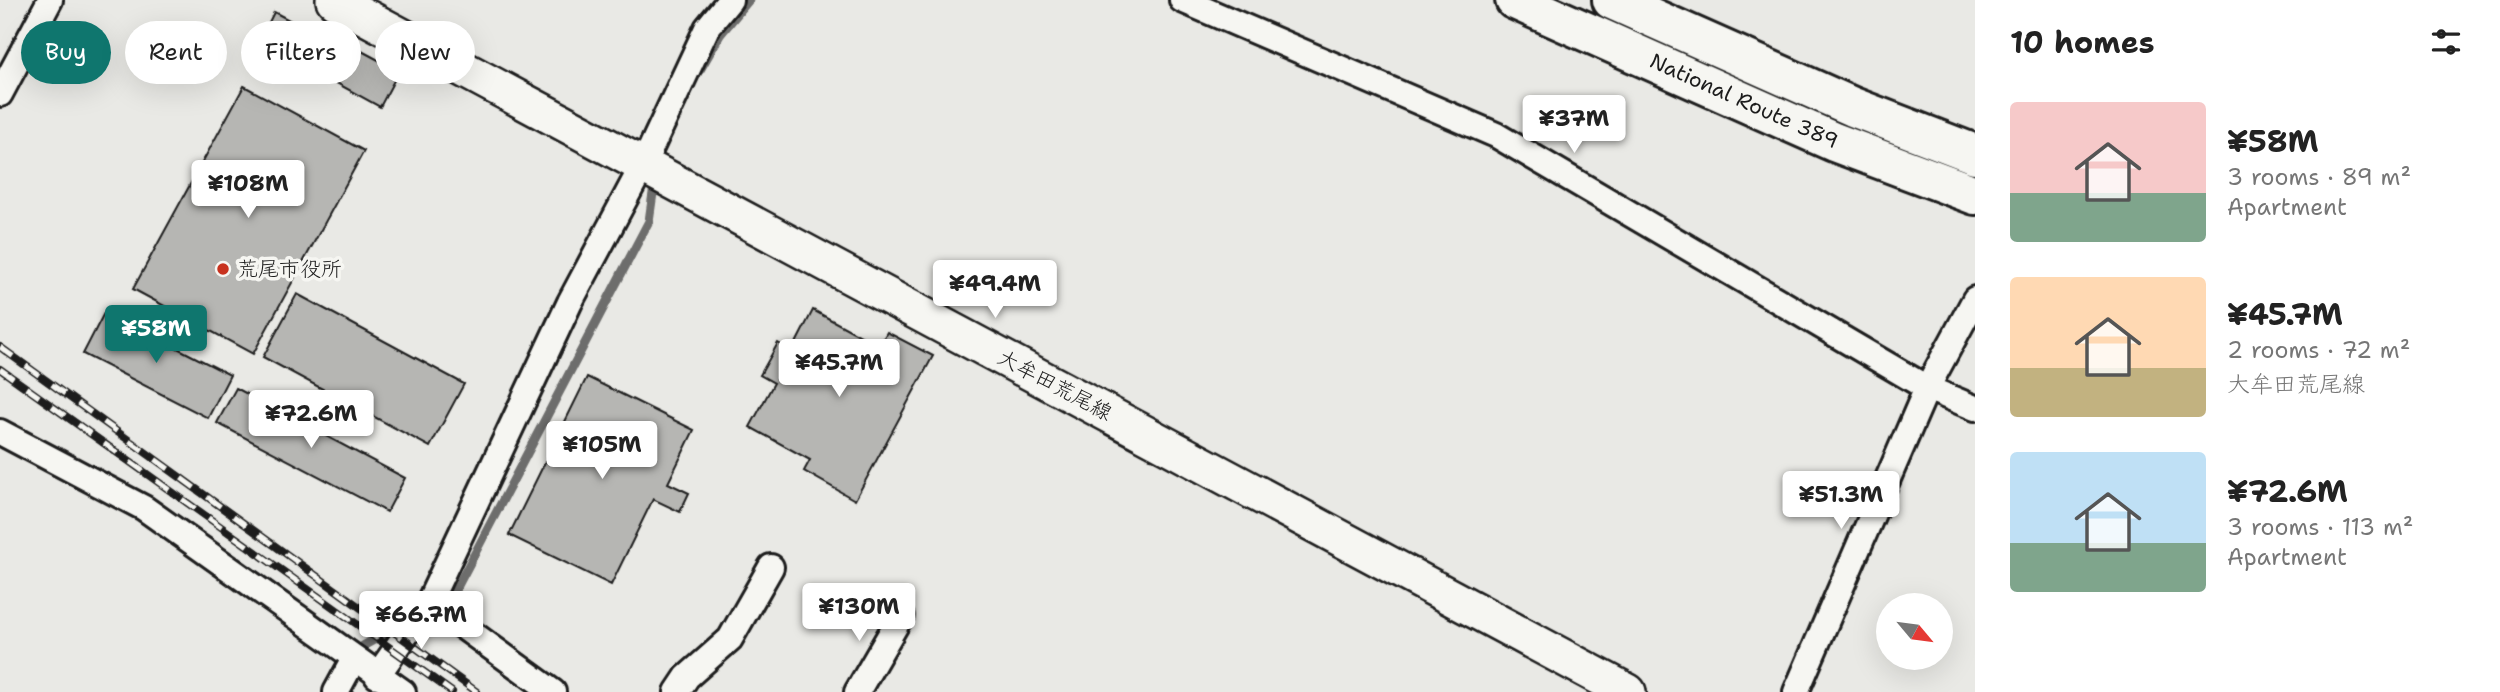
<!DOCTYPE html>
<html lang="en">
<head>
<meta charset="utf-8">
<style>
  :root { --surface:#fff; --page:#f2f2f2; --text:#222; --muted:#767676; --accent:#0f766e }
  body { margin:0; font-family:"Shantell Sans","Klee One",sans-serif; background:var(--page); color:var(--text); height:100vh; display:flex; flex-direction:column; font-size:26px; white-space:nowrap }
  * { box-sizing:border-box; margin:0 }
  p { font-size:23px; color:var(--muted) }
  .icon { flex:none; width:38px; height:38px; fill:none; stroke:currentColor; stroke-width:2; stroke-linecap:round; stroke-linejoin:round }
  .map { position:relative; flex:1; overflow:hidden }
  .drawer { display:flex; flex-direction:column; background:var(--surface); width:525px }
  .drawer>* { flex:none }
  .banner { position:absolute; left:21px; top:21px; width:665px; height:63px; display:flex; gap:14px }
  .needle { width:46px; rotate:119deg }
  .buttons { position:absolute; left:1876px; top:593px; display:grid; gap:14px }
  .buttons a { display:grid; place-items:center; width:77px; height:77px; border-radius:50%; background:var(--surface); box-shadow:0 7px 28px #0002; font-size:35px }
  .price { position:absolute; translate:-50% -60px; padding:0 16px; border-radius:7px; background:#fff; color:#222; font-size:23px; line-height:46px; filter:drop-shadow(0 2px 4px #0008) }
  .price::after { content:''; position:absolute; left:50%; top:42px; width:21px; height:16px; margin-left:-10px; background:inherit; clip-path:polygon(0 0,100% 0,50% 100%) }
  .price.current { background:var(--accent); color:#fff }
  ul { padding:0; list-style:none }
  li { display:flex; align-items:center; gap:21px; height:175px; padding:0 35px }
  li span { display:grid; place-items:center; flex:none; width:196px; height:140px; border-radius:7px; color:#555 }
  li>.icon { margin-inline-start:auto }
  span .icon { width:84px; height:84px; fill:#fffc; stroke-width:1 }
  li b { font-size:30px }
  h2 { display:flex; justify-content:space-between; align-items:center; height:84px; padding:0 35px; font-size:30px }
  .pill { padding:0 24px; border-radius:32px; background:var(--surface); box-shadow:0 7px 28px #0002; font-size:24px; line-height:63px }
  .pill.current { background:var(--accent); color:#fff }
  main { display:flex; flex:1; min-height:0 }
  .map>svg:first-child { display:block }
</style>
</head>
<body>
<main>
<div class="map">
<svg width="1975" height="692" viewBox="0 0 1975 692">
  <rect width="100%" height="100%" fill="#e9e9e5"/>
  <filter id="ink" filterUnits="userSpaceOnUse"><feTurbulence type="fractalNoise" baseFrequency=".0143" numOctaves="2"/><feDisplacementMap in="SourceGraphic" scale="14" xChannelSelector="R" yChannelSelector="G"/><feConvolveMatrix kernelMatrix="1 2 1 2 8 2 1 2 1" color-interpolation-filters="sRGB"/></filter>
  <g filter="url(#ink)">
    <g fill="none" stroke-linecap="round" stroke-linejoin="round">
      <path stroke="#6d6d6c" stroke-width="9" d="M 700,70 L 720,35 L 749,0
        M 438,605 L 452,597 L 649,221 L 655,179
        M 360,658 L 363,646 L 407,621"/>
    </g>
    <path fill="#b6b6b3" stroke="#1c1c1c" stroke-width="2" d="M 274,12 L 310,31 L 300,51 L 264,32 Z
      M 330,34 L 399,71 L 380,107 L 311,69 Z
      M 244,86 L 364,151 L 253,354 L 133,289 Z
      M 297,294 L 464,384 L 430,447 L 263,357 Z
      M 813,310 L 879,346 L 887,332 L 933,356 L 855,500 L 804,471 L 810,460 L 750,427 L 774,383 L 760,375 L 778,343 L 792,351 Z
      M 105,311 L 230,375 L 208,418 L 83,354 Z
      M 587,377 L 694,430 L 668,483 L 689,493 L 680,512 L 653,499 L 611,585 L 509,535 Z
      M 236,388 L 405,478 L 387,512 L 217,423 Z"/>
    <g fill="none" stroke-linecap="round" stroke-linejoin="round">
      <defs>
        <path id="street" d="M 1182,0 L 1496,135 L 1927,388 L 1975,408
          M 0,94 L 50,0
          M 0,432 L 144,508 L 403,692
          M 429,602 L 553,692
          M 377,676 L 429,602 L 570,302 L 643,165 L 707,28 L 730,0
          M 336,692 L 354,659
          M 677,692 L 687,677 L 730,639 L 771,567
          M 857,692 L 901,616
          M 1796,692 L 1927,388 L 1975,299"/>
        <path id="secondary" d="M 334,0 L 1628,692"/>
        <path id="highway" d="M 1515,0 L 1834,142 L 1975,195
          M 1612,0 L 1853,107 L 1975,154"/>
      </defs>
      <use href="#street" stroke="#1c1c1c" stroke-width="30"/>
      <use href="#secondary" stroke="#1c1c1c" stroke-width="40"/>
      <use href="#highway" stroke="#1c1c1c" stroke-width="44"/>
      <use href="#street" stroke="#f6f6f2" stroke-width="24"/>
      <use href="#secondary" stroke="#f6f6f2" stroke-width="35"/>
      <use href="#highway" stroke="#f6f6f2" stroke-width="38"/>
      <defs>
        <path id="rail" d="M 0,347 L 477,692
          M 0,369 L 452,692"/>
      </defs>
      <use href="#rail" stroke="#1c1c1c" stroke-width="8"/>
      <use href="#rail" stroke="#f6f6f2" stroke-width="5" stroke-dasharray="16" stroke-linecap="butt"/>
    </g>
  </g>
  <circle fill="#c8321e" stroke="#f6f6f2" stroke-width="2.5" cx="223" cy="269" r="7"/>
  <g text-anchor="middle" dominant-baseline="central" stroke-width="7" stroke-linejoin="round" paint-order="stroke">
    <g font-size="21" fill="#1c1c1c" stroke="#f6f6f2">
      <text transform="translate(1744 101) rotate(24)">National Route 389</text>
      <text transform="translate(1055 385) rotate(28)">大牟田荒尾線</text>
    </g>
    <g font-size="21" fill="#1c1c1c" stroke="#f6f6f2" text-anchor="start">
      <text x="237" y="269">荒尾市役所</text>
    </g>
  </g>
</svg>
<div class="buttons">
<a><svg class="needle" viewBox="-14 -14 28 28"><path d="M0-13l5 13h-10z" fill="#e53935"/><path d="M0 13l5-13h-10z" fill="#767676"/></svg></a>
</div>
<b class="price" style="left:1574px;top:155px">¥37M</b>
<b class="price" style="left:248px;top:220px">¥108M</b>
<b class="price" style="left:995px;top:320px">¥49.4M</b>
<b class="price current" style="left:156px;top:365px">¥58M</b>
<b class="price" style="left:839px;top:399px">¥45.7M</b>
<b class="price" style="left:311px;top:450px">¥72.6M</b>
<b class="price" style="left:602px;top:481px">¥105M</b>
<b class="price" style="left:1841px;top:531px">¥51.3M</b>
<b class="price" style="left:859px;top:643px">¥130M</b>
<b class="price" style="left:421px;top:651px">¥66.7M</b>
<div class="banner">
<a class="pill current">Buy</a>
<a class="pill">Rent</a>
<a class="pill">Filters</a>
<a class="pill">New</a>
</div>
</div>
<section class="drawer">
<h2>10 homes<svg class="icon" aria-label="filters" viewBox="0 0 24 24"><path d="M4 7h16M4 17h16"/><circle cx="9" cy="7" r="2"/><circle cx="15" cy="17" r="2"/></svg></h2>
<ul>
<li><span style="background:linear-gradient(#f6c9c9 65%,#7fa58c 0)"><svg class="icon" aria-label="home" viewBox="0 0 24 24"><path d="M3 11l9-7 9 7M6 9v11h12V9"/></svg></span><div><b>¥58M</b><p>3 rooms · 89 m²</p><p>Apartment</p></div></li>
<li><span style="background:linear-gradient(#ffd9b3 65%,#c2b280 0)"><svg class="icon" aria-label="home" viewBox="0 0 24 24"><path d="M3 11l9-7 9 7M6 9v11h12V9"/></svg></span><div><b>¥45.7M</b><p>2 rooms · 72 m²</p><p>大牟田荒尾線</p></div></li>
<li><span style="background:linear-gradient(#bfe0f5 65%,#7fa58c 0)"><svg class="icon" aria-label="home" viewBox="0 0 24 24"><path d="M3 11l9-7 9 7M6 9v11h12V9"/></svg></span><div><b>¥72.6M</b><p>3 rooms · 113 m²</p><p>Apartment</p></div></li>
</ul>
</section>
</main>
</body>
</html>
